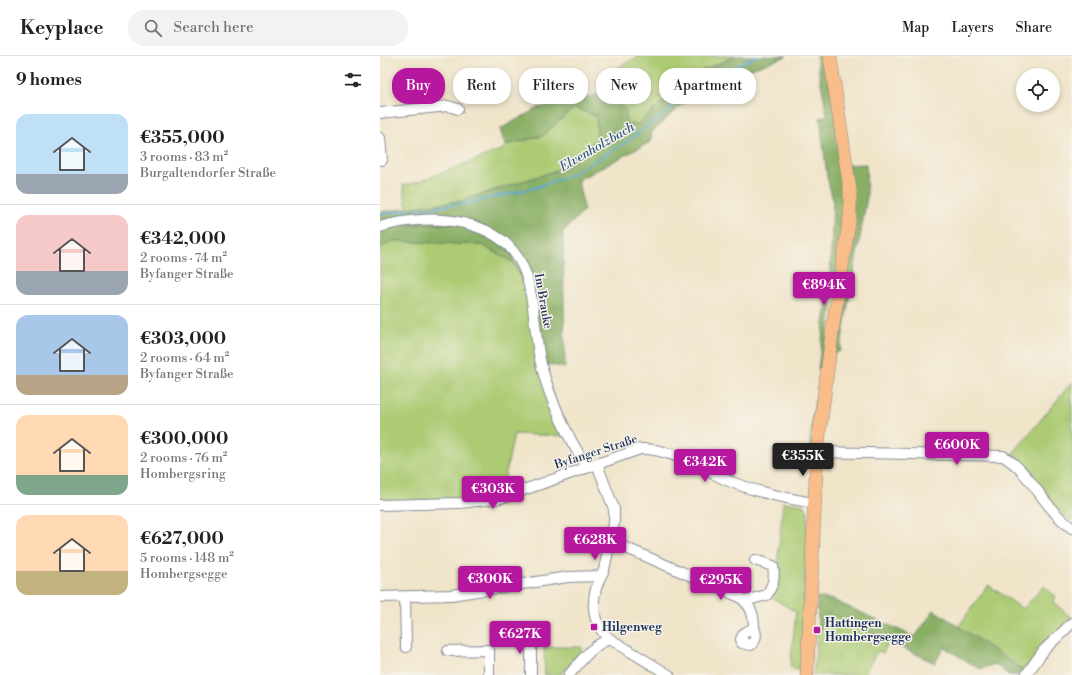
<!DOCTYPE html>
<html lang="en">
<head>
<meta charset="utf-8">
<style>
  :root { --surface:#fff; --page:#f2f2f2; --text:#222; --muted:#767676; --line:#e0e0e0; --accent:#b5179e }
  body { margin:0; font-family:"Libre Bodoni",serif; background:var(--page); color:var(--text); height:100vh; display:flex; flex-direction:column; font-size:15px; white-space:nowrap }
  * { box-sizing:border-box; margin:0 }
  p { font-size:13px; color:var(--muted) }
  .icon { flex:none; width:22px; height:22px; fill:none; stroke:currentColor; stroke-width:2; stroke-linecap:round; stroke-linejoin:round }
  .map { position:relative; flex:1; overflow:hidden }
  .side { display:flex; flex-direction:column; background:var(--surface); width:380px }
  .side>* { flex:none }
  .guide { position:absolute; left:12px; top:12px; width:380px; height:36px; display:flex; gap:8px }
  .buttons { position:absolute; left:636px; top:12px; display:grid; gap:8px }
  .buttons a { display:grid; place-items:center; width:44px; height:44px; border-radius:50%; background:var(--surface); box-shadow:0 2px 6px #0003; font-size:20px }
  .price { position:absolute; translate:-50% -34px; padding:0 9px; border-radius:4px; background:var(--accent); color:#fff; font-size:13px; line-height:26px; filter:drop-shadow(0 1px 2px #0008) }
  .price::after { content:''; position:absolute; left:50%; top:24px; width:12px; height:9px; margin-left:-6px; background:inherit; clip-path:polygon(0 0,100% 0,50% 100%) }
  .price.selected { background:#222; color:#fff }
  ul { padding:0; list-style:none }
  li { display:flex; align-items:center; gap:12px; height:100px; padding:0 16px }
  li+li { border-top:1px solid var(--line) }
  li span { display:grid; place-items:center; flex:none; width:112px; height:80px; border-radius:12px; color:#555 }
  li>.icon { margin-inline-start:auto }
  span .icon { width:48px; height:48px; fill:#fffc; stroke-width:1 }
  li b { font-size:17px }
  h2 { display:flex; justify-content:space-between; align-items:center; height:48px; padding:0 16px; font-size:17px }
  .tag { padding:0 14px; border-radius:16px; background:var(--surface); box-shadow:0 2px 6px #0003; font-size:14px; line-height:36px }
  .tag.selected { background:var(--accent); color:#fff }
  header { display:flex; align-items:center; gap:24px; box-sizing:border-box; height:56px; padding:0 20px; background:var(--surface); border-bottom:1px solid var(--line) }
  header strong { font-size:19px }
  nav { display:flex; gap:22px; margin-inline-start:auto; font-size:14px }
  .search { width:280px; height:36px; background:var(--page); display:flex; align-items:center; gap:10px; box-sizing:border-box; padding:0 14px; border-radius:16px; color:var(--muted); font-size:15px }
  main { display:flex; flex:1; min-height:0 }
  .map>svg:first-child { display:block }
</style>
</head>
<body>
<header>
<strong>Keyplace</strong>
<div class="search"><svg class="icon" aria-label="search" viewBox="0 0 24 24"><circle cx="10" cy="10" r="6"/><path d="M15 15l6 6"/></svg>Search here</div>
<nav><a>Map</a><a>Layers</a><a>Share</a></nav>
</header>
<main>
<section class="side">
<h2>9 homes<svg class="icon" aria-label="filters" viewBox="0 0 24 24"><path d="M4 7h16M4 17h16"/><circle cx="9" cy="7" r="2"/><circle cx="15" cy="17" r="2"/></svg></h2>
<ul>
<li><span style="background:linear-gradient(#bfe0f5 75%,#9aa5b1 0)"><svg class="icon" aria-label="home" viewBox="0 0 24 24"><path d="M3 11l9-7 9 7M6 9v11h12V9"/></svg></span><div><b>€355,000</b><p>3 rooms · 83 m²</p><p>Burgaltendorfer Straße</p></div></li>
<li><span style="background:linear-gradient(#f6c9c9 70%,#9aa5b1 0)"><svg class="icon" aria-label="home" viewBox="0 0 24 24"><path d="M3 11l9-7 9 7M6 9v11h12V9"/></svg></span><div><b>€342,000</b><p>2 rooms · 74 m²</p><p>Byfanger Straße</p></div></li>
<li><span style="background:linear-gradient(#a9c7e8 75%,#b9a48a 0)"><svg class="icon" aria-label="home" viewBox="0 0 24 24"><path d="M3 11l9-7 9 7M6 9v11h12V9"/></svg></span><div><b>€303,000</b><p>2 rooms · 64 m²</p><p>Byfanger Straße</p></div></li>
<li><span style="background:linear-gradient(#ffd9b3 75%,#7fa58c 0)"><svg class="icon" aria-label="home" viewBox="0 0 24 24"><path d="M3 11l9-7 9 7M6 9v11h12V9"/></svg></span><div><b>€300,000</b><p>2 rooms · 76 m²</p><p>Hombergsring</p></div></li>
<li><span style="background:linear-gradient(#ffd9b3 70%,#c2b280 0)"><svg class="icon" aria-label="home" viewBox="0 0 24 24"><path d="M3 11l9-7 9 7M6 9v11h12V9"/></svg></span><div><b>€627,000</b><p>5 rooms · 148 m²</p><p>Hombergsegge</p></div></li>
</ul>
</section>
<div class="map">
<svg width="692" height="619" viewBox="0 0 692 619">
  <rect width="100%" height="100%" fill="#f7f3e8"/>
  <filter id="ink" filterUnits="userSpaceOnUse"><feTurbulence type="fractalNoise" baseFrequency=".025" numOctaves="2"/><feDisplacementMap in="SourceGraphic" scale="8" xChannelSelector="R" yChannelSelector="G"/><feConvolveMatrix kernelMatrix="1 2 1 2 8 2 1 2 1" color-interpolation-filters="sRGB"/></filter>
  <filter id="wash" filterUnits="userSpaceOnUse"><feTurbulence type="fractalNoise" baseFrequency=".012" numOctaves="4" result="noise"/><feDisplacementMap in="SourceGraphic" scale="16" xChannelSelector="R" yChannelSelector="G"/><feGaussianBlur stdDeviation="0.9" result="paint"/><feColorMatrix in="noise" values="0 0 0 0 0 0 0 0 0 0 0 0 0 0 0 0 0 1.4 0 .05"/><feComposite in="paint" operator="in"/></filter>
  <g filter="url(#wash)">
    <rect width="100%" height="100%" fill="#f0e4c9"/>
    <path fill="#accb73" stroke="#647d68" d="M 259,0 L 356,0 L 313,19 L 258,68 L 245,68 L 246,54 L 225,37 L 230,16 Z
      M 194,52 L 216,60 L 217,83 L 187,111 L 81,145 L 27,152 L 23,129 L 38,126 L 123,93 L 126,89 L 162,80 Z
      M 13,185 L 102,189 L 133,206 L 150,235 L 152,265 L 185,380 L 134,378 L 122,436 L 78,443 L 0,446 L 0,192 Z
      M 692,326 L 692,466 L 678,455 L 630,401 Z
      M 435,344 L 437,345 L 432,391 L 429,390 Z
      M 403,446 L 423,449 L 428,455 L 421,615 L 410,611 L 416,556 L 391,541 L 398,531 L 401,515 L 398,503 Z
      M 608,529 L 643,553 L 664,530 L 676,541 L 673,546 L 692,562 L 645,615 L 578,571 Z
      M 448,557 L 509,585 L 503,597 L 499,595 L 496,597 L 484,619 L 433,619 L 438,574 L 440,573 Z
      M 164,591 L 201,591 L 201,598 L 180,619 L 165,619 Z"/>
    <path fill="#89af65" stroke="#526f62" d="M 356,0 L 407,0 L 353,20 L 300,50 L 272,76 L 270,86 L 198,124 L 204,154 L 183,176 L 185,312 L 163,307 L 144,207 L 92,168 L 0,168 L 0,156 L 81,145 L 187,111 L 217,83 L 216,60 L 194,52 L 162,80 L 125,89 L 120,73 L 158,52 L 225,37 L 246,54 L 246,68 L 258,68 L 313,19 Z
      M 436,0 L 446,0 L 469,135 L 443,312 L 438,313 L 450,224 L 453,144 L 447,121 L 440,62 L 447,59 Z
      M 486,108 L 487,141 L 460,295 L 450,299 L 469,181 L 467,109 Z
      M 76,166 L 126,188 L 149,234 L 133,206 L 101,189 L 13,185 L 0,192 L 0,172 Z
      M 437,541 L 453,544 L 535,581 L 554,554 L 645,615 L 643,619 L 629,619 L 615,608 L 600,613 L 564,591 L 555,607 L 448,557 L 440,574 L 438,574 Z"/>
    <g fill="none" stroke-linecap="round" stroke-linejoin="round">
      <path stroke="#55a6d0" stroke-width="2" d="M 0,158 L 88,147 L 154,132 L 189,120 L 245,87 L 286,57 L 310,34 L 376,0"/>
    </g>
  </g>
  <g filter="url(#ink)">
    <g fill="none" stroke-linecap="round" stroke-linejoin="round">
      <defs>
        <path id="minor" d="M 0,57 L 68,50 L 78,53
          M 0,82 L 2,104
          M 0,171 C 50,156 127,160 146,219 C 156,249 154,282 162,312 C 171,347 188,381 207,412
          M 437,396 L 623,400 C 652,417 664,453 692,472
          M 217,408 L 234,453 L 234,467 L 224,514 C 211,536 208,566 230,583 L 289,619
          M 0,449 L 80,447 L 121,442 L 260,393 C 291,391 325,416 354,427 C 380,437 406,442 433,447
          M 230,485 L 360,541 C 371,550 374,558 374,572 L 364,577 L 361,583 L 362,587 L 371,589 C 376,584 377,578 374,572
          M 0,541 L 71,539 L 188,521 L 219,520
          M 25,541 L 26,591
          M 364,545 L 387,539 C 393,529 395,522 393,510 L 375,504
          M 68,595 L 109,594 L 109,619
          M 151,619 L 151,580
          M 189,619 C 200,606 213,588 230,583
          M 646,619 L 664,594 L 692,567"/>
        <path id="major" d="M 427,619 L 437,396 L 454,262 L 470,160 L 470,134 L 450,0"/>
      </defs>
      <use href="#minor" stroke="#868a94" stroke-width="12"/>
      <use href="#major" stroke="#868a94" stroke-width="14"/>
      <use href="#minor" stroke="#fff" stroke-width="10"/>
      <use href="#major" stroke="#f9bd89" stroke-width="13"/>
    </g>
  </g>
  <g fill="#b5179e" stroke="#f7f3e8" stroke-width="1.5">
    <rect x="210" y="567" width="8" height="8" rx="2"/>
    <rect x="433" y="570" width="8" height="8" rx="2"/>
  </g>
  <g text-anchor="middle" dominant-baseline="central" stroke-width="3" stroke-linejoin="round" paint-order="stroke">
    <g font-size="12" fill="#1b2f5e" stroke="#f7f3e8">
      <text transform="translate(163 245) rotate(80)">Im Brauke</text>
      <text transform="translate(216 396) rotate(-18)">Byfanger Straße</text>
    </g>
    <g font-size="12" font-weight="bold" fill="#1b2f5e" stroke="#f7f3e8" text-anchor="start">
      <text x="445" y="567">Hattingen<tspan x="445" dy="14">Hombergsegge</tspan></text>
      <text x="222" y="571">Hilgenweg</text>
    </g>
    <g font-size="13" font-style="italic" fill="#2f5986" stroke="#f7f3e8">
      <text transform="translate(217 91) rotate(-30)">Elvenholzbach</text>
    </g>
  </g>
</svg>
<div class="buttons">
<a><svg class="icon" aria-label="locate" viewBox="0 0 24 24"><circle cx="12" cy="12" r="6"/><path d="M12 2v4M12 18v4M2 12h4M18 12h4"/></svg></a>
</div>
<b class="price" style="left:444px;top:250px">€894K</b>
<b class="price" style="left:577px;top:410px">€600K</b>
<b class="price selected" style="left:423px;top:421px">€355K</b>
<b class="price" style="left:325px;top:427px">€342K</b>
<b class="price" style="left:113px;top:454px">€303K</b>
<b class="price" style="left:215px;top:505px">€628K</b>
<b class="price" style="left:110px;top:544px">€300K</b>
<b class="price" style="left:341px;top:545px">€295K</b>
<b class="price" style="left:140px;top:599px">€627K</b>
<div class="guide">
<a class="tag selected">Buy</a>
<a class="tag">Rent</a>
<a class="tag">Filters</a>
<a class="tag">New</a>
<a class="tag">Apartment</a>
</div>
</div>
</main>
</body>
</html>
